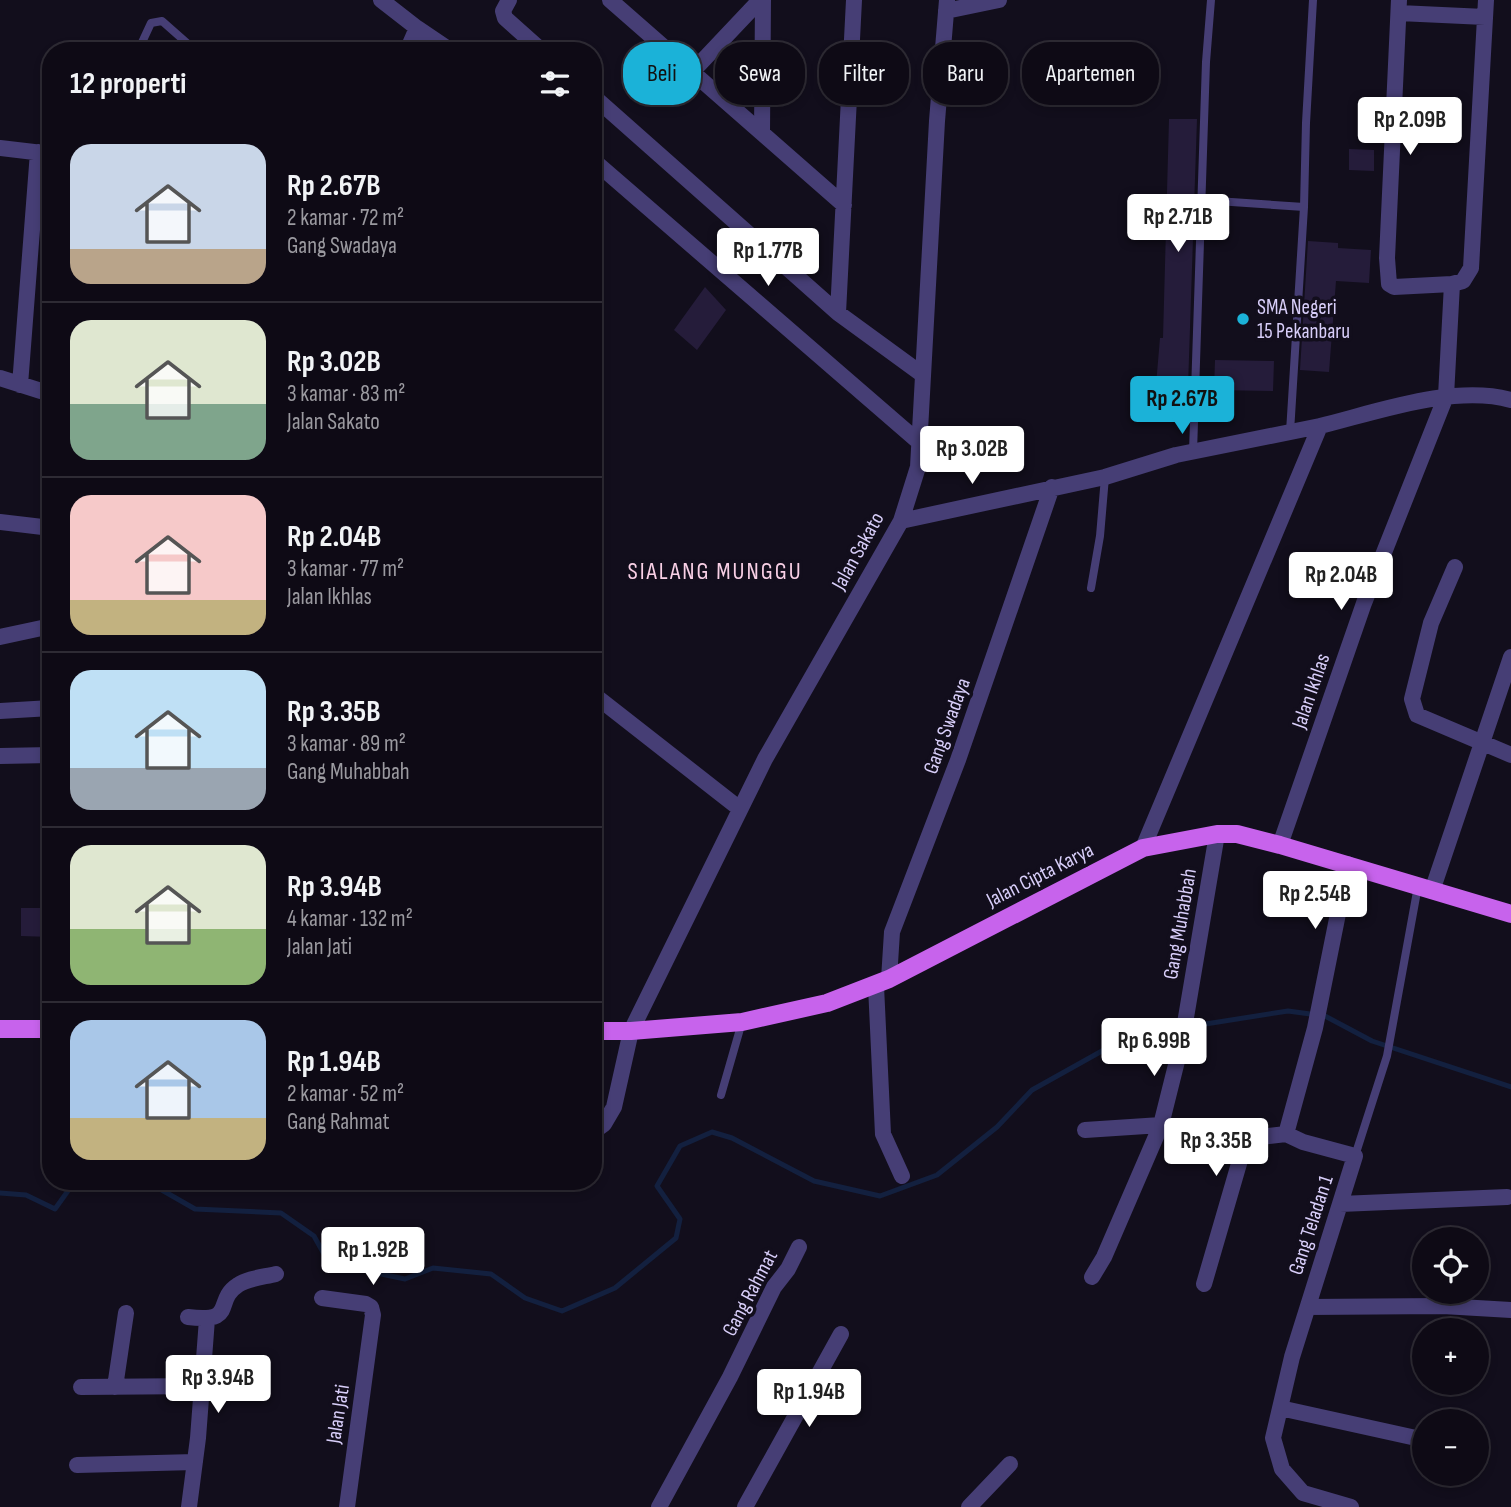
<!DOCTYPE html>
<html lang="id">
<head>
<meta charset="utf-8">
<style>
  :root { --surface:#0e0a15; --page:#1c1822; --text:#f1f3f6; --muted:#9b9aa0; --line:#2e2b34; --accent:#1bb2d8 }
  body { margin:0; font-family:"Sofia Sans Condensed",sans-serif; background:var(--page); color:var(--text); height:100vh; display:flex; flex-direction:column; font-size:26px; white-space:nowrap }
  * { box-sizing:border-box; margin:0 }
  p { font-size:23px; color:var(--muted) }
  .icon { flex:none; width:38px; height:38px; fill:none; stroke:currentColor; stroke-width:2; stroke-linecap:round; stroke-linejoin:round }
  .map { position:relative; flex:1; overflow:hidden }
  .sheet { position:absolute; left:42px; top:42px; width:560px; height:1148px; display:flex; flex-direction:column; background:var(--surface); border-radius:28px; box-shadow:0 4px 10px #0003,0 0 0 2px var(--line) }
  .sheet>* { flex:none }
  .guide { position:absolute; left:623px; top:42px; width:665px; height:63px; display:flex; gap:14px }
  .buttons { position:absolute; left:1412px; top:1227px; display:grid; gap:14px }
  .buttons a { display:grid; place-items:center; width:77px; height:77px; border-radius:50%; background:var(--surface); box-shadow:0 4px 10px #0003,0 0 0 2px var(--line); font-size:35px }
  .price { position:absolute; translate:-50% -60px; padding:0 16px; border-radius:7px; background:#fff; color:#222; font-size:23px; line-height:46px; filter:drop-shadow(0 2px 4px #0008) }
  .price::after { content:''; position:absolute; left:50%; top:42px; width:21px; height:16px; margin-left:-10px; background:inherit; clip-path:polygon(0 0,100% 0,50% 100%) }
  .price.selected { background:var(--accent); color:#111 }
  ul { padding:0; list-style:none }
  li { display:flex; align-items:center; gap:21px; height:175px; padding:0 28px }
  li+li { border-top:2px solid var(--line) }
  li span { display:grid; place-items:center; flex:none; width:196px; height:140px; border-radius:21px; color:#555 }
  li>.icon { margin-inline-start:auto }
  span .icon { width:84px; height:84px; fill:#fffc; stroke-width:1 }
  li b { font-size:30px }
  h2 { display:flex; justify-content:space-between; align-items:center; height:84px; padding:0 28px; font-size:30px }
  .chip { padding:0 24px; border-radius:28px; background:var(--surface); box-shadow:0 4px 10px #0003,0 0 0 2px var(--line); font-size:24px; line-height:63px }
  .chip.selected { background:var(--accent); color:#111 }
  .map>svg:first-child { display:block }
</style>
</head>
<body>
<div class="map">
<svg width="1511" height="1507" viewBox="0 0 1511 1507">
  <rect width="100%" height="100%" fill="#120e1c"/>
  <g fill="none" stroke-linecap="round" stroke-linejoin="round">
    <path stroke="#13203f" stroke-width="5" d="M 146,1181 L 195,1209 L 281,1213 L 314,1236 L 329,1263 L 405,1279 L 433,1268 L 491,1274 L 525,1298 L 562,1311 L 615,1288 L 676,1238 L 680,1219 L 657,1186 L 680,1146 L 712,1132 L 732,1138 L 814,1181 L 880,1196 L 937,1175 L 997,1127 L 1032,1090 L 1118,1042 L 1155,1032 L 1288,1011 L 1325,1016 L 1372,1041 L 1511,1087
      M 0,1193 L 26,1195 L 55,1209 L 75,1181"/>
  </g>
  <path fill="#251c3a" d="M 1169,119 L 1197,119 L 1188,387 L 1156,385 L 1160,338 L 1163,338 Z
    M 1349,149 L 1374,150 L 1374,171 L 1349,170 Z
    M 1308,241 L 1338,243 L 1338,248 L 1371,250 L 1369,283 L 1336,281 L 1329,372 L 1300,370 Z
    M 705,287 L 726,310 L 697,350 L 674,330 Z
    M 1215,360 L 1274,361 L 1273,391 L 1214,390 Z
    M 21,908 L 51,908 L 51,937 L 21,936 Z"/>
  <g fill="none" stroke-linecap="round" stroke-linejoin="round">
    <path stroke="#463e75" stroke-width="8" d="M 138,51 L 151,23 L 162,21 L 196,51
      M 1202,200 L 1304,207 L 1290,432
      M 1304,207 L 1306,123 L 1313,0
      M 1193,452 L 1206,62 L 1211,0
      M 1091,588 L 1100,536 L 1105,477
      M 721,1095 L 742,1022
      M 1355,1156 L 1387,1056 L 1418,886"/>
    <path stroke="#463e75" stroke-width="16" d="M 381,0 L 417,28 L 407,51
      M 509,0 L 503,11 L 505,18 L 542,51
      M 610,0 L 844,205
      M 1399,0 L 1387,258 L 1389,284 L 1394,287 L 1452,284
      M 946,11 L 999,0
      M 1399,13 L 1485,17
      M 417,28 L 451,51
      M 692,72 L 760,0
      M 593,96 L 838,313 L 923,375
      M 762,133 L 763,0
      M 0,148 L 51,154
      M 593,160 L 920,443
      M 838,313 L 854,0
      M 0,378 L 41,391 L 46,389 L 51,383
      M 20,385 L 38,152
      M 901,521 L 1105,477 L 1176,455 L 1320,426
      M 0,522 L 51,528
      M 1455,567 L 1431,623 L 1412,699 L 1417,715 L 1511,755
      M 0,637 L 51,626 L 51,529
      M 593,694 L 740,809
      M 0,711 L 51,708
      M 0,756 L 51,755
      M 1280,845 L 1364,603 L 1446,396 L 1452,284 L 1463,281 L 1471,268 L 1486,0
      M 1143,848 L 1320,426 C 1377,412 1454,384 1511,400
      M 1432,891 L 1511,657
      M 889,979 L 892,932 L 958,760 L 1052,487
      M 876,986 L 883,1134 L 902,1176
      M 1085,1130 L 1161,1125 L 1245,1143
      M 593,1132 L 604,1124 L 614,1107 L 631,1031 L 765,759 L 901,521 L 918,467 L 937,121 L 947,0
      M 1286,1134 L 1315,1028 L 1348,864
      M 277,1181 L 278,1181
      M 1340,1204 L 1507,1197
      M 1092,1277 L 1104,1257 L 1161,1125 L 1182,1041 L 1217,834
      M 1204,1284 L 1245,1143 L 1260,1137 L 1286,1134 L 1303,1142 L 1355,1156 L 1292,1357 L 1273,1438 L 1282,1469 L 1303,1493 L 1351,1507
      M 322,1298 L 366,1304 L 371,1307 L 373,1315 L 347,1507
      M 1308,1307 L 1443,1306 L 1511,1310
      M 188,1317 C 238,1323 213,1301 238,1285 C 248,1278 264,1277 276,1274
      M 81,1387 L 202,1386
      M 115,1387 L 126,1313
      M 1280,1408 L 1416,1438
      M 77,1465 L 195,1462
      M 189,1507 L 198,1438 L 207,1319
      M 659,1507 L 730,1377 L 774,1287 L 788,1269 L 799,1247
      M 745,1507 L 841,1334
      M 969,1507 L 1010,1464"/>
    <path stroke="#c763ec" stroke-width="18" d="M 0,1029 L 51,1029
      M 593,1031 L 631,1031 L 742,1022 L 827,1003 L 889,979 L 1143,848 L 1217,834 L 1237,834 L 1280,845 L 1511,914"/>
  </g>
  <circle fill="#1bb2d8" stroke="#120e1c" stroke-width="2.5" cx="1243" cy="319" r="7"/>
  <g text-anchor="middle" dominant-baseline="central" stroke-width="7" stroke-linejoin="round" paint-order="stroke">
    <g font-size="21" fill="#d8cef9" stroke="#120e1c" text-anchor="start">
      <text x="1257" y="307">SMA Negeri<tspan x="1257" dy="24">15 Pekanbaru</tspan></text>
    </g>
    <g font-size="21" fill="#d8cef9" stroke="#120e1c">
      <text transform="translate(858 551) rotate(-61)">Jalan Sakato</text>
      <text transform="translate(1311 691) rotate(-71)">Jalan Ikhlas</text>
      <text transform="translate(947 726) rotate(-70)">Gang Swadaya</text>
      <text transform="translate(1040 875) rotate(-27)">Jalan Cipta Karya</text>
      <text transform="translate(1180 924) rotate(-80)">Gang Muhabbah</text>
      <text transform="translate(1311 1225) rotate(-72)">Gang Teladan 1</text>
      <text transform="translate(750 1293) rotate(-62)">Gang Rahmat</text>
      <text transform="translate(338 1414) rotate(-81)">Jalan Jati</text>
    </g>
    <g font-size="24" letter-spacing="2" fill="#f9d0e6" stroke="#120e1c">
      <text x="715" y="571">SIALANG MUNGGU</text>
    </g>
  </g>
</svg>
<div class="buttons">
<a><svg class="icon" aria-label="locate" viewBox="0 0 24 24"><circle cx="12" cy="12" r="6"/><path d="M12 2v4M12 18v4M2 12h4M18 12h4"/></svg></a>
<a>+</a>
<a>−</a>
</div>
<b class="price" style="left:1410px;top:157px">Rp 2.09B</b>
<b class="price" style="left:1178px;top:254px">Rp 2.71B</b>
<b class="price" style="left:768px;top:288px">Rp 1.77B</b>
<b class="price selected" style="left:1182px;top:436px">Rp 2.67B</b>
<b class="price" style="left:972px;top:486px">Rp 3.02B</b>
<b class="price" style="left:1341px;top:612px">Rp 2.04B</b>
<b class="price" style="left:1315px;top:931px">Rp 2.54B</b>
<b class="price" style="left:1154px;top:1078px">Rp 6.99B</b>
<b class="price" style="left:1216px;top:1178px">Rp 3.35B</b>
<b class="price" style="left:373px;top:1287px">Rp 1.92B</b>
<b class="price" style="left:218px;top:1415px">Rp 3.94B</b>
<b class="price" style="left:809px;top:1429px">Rp 1.94B</b>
<div class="guide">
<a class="chip selected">Beli</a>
<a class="chip">Sewa</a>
<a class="chip">Filter</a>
<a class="chip">Baru</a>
<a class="chip">Apartemen</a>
</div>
<section class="sheet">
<h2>12 properti<svg class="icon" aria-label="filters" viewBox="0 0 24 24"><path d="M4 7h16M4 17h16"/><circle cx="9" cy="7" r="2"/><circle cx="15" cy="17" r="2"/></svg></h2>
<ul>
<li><span style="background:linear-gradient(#c9d6e8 75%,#b9a48a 0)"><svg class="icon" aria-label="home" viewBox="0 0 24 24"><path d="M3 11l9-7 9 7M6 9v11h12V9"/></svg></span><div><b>Rp 2.67B</b><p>2 kamar · 72 m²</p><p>Gang Swadaya</p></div></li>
<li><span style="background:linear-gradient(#dfe7d0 60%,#7fa58c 0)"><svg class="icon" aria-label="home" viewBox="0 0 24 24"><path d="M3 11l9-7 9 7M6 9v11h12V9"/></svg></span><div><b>Rp 3.02B</b><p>3 kamar · 83 m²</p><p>Jalan Sakato</p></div></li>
<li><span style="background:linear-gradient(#f6c9c9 75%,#c2b280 0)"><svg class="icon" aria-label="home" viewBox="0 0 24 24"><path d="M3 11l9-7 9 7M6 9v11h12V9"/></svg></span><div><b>Rp 2.04B</b><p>3 kamar · 77 m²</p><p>Jalan Ikhlas</p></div></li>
<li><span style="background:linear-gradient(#bfe0f5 70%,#9aa5b1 0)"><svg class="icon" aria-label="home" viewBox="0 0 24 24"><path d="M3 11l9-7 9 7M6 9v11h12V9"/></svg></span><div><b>Rp 3.35B</b><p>3 kamar · 89 m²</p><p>Gang Muhabbah</p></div></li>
<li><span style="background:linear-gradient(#dfe7d0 60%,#8fb573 0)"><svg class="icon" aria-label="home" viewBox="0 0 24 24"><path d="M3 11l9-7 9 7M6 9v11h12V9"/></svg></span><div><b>Rp 3.94B</b><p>4 kamar · 132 m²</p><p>Jalan Jati</p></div></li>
<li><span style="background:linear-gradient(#a9c7e8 70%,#c2b280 0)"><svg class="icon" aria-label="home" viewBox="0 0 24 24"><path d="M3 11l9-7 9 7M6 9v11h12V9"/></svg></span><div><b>Rp 1.94B</b><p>2 kamar · 52 m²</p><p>Gang Rahmat</p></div></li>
</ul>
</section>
</div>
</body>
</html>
